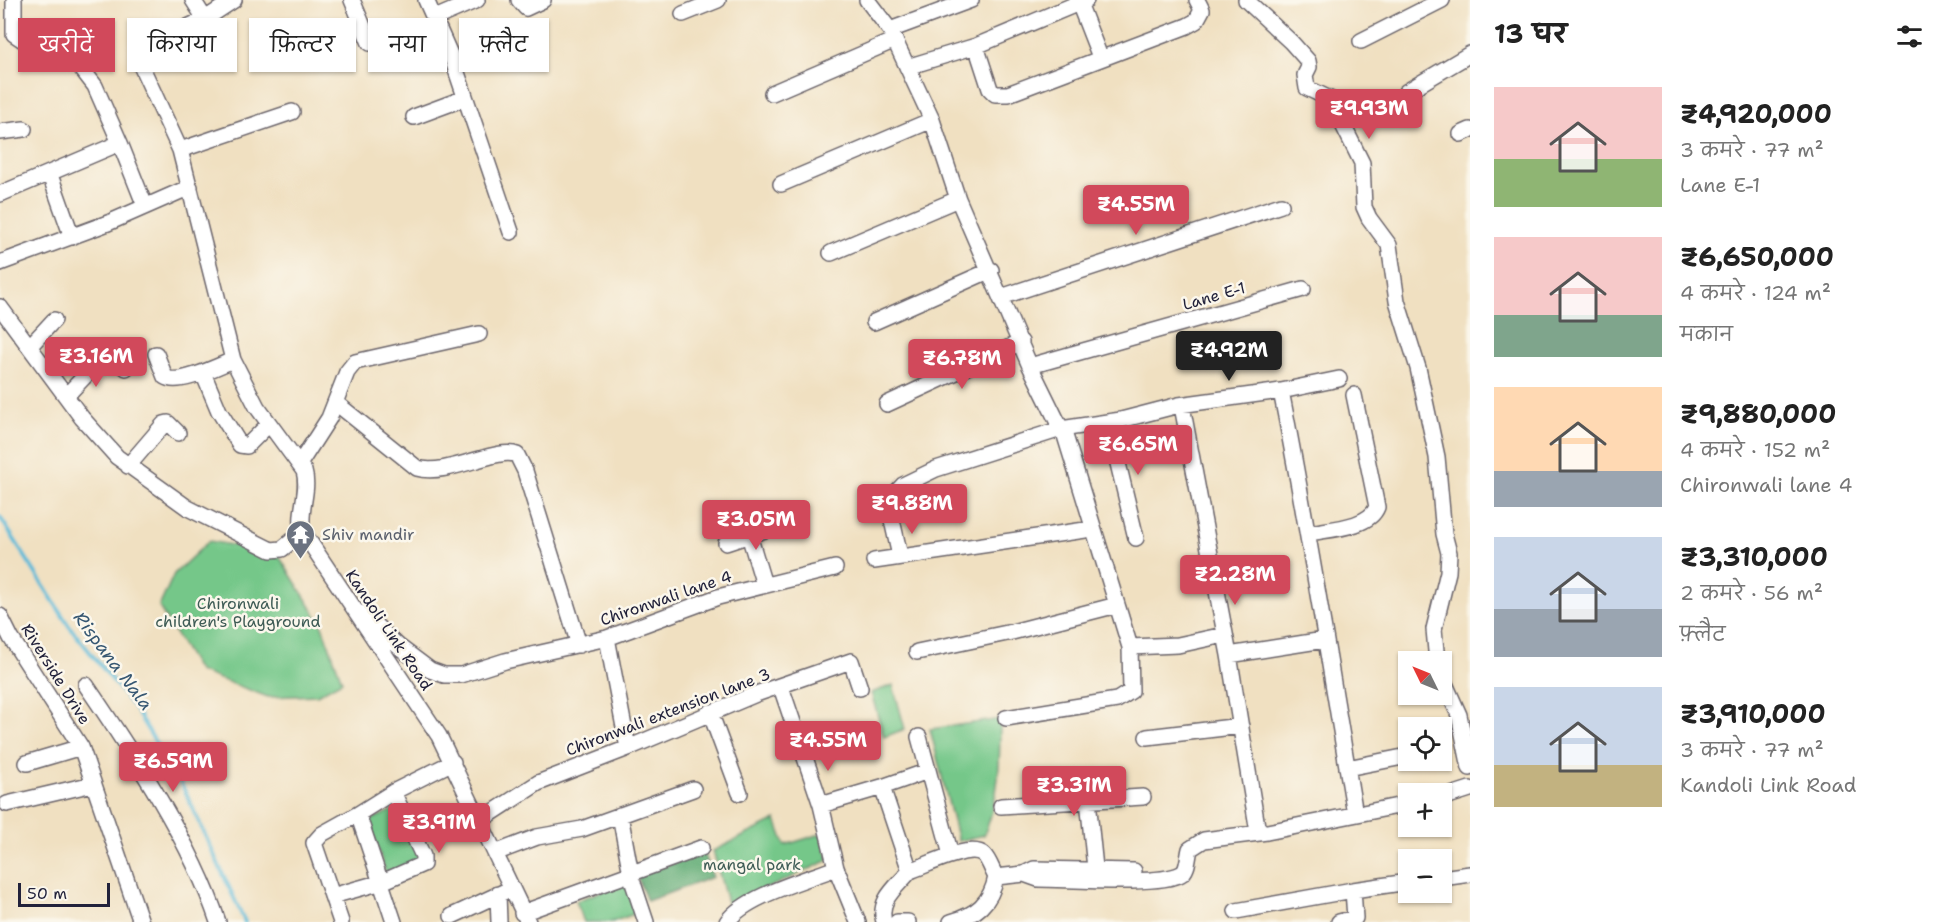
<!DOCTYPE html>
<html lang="hi">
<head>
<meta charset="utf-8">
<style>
  :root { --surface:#fff; --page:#f2f2f2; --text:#222; --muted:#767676; --accent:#d1495b }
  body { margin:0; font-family:"Shantell Sans","Playpen Sans Deva",sans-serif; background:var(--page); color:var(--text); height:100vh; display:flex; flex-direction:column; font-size:22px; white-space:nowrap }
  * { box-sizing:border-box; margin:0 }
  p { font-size:20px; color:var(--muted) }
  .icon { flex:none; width:33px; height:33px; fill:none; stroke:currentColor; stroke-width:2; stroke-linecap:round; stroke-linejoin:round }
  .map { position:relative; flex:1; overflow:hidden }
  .sheet { display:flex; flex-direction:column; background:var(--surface); width:480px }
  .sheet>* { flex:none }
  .banner { position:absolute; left:18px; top:18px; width:570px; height:54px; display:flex; gap:12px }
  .needle { width:39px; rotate:313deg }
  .controls { position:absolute; left:1398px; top:651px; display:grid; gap:12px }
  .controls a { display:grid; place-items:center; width:54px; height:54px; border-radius:0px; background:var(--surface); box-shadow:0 2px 4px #0004; font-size:30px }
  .scale { position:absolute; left:18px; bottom:15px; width:92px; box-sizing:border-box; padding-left:6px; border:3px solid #22223b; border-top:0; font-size:16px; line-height:21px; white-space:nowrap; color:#22223b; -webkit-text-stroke:4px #fbf7ec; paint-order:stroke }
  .price { position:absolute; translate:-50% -51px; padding:0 14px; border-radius:6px; background:var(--accent); color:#fff; font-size:20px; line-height:39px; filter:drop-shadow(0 2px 3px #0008) }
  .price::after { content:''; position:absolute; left:50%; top:36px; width:18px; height:14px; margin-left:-9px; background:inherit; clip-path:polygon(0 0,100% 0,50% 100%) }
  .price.current { background:#222; color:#fff }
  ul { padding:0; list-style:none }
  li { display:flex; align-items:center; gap:18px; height:150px; padding:0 24px }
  li span { display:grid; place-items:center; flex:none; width:168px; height:120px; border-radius:0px; color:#555 }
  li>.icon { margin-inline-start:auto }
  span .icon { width:72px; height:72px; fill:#fffc; stroke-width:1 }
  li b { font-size:26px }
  h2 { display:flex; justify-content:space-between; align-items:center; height:72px; padding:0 24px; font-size:26px }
  .chip { padding:0 21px; border-radius:0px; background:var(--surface); box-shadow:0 2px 4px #0004; font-size:21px; line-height:54px }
  .chip.current { background:var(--accent); color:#fff }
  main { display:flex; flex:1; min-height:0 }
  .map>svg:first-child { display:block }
</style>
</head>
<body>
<main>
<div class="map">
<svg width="1470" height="922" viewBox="0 0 1470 922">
  <rect width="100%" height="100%" fill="#fbf7ec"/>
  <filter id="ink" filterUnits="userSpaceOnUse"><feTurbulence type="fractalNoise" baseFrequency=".0167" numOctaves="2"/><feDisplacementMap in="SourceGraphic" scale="12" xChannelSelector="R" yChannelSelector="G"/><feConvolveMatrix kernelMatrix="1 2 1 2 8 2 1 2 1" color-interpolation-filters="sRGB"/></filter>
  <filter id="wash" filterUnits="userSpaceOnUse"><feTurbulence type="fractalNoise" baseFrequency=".008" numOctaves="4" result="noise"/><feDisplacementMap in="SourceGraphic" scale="24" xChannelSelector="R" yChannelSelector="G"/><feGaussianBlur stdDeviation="1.35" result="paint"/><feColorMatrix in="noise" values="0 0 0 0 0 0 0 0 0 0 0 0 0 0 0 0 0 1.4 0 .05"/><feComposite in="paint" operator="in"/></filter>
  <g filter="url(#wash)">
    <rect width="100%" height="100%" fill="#f0e0c1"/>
    <path fill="#75c789" stroke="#4c7462" stroke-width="1.5" d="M 209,541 L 277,553 L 321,623 L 342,681 L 317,695 L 268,697 L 198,671 L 159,607 L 174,574 Z
      M 893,685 L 905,729 L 884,737 L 871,693 Z
      M 1000,719 C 1000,760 1000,797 984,835 L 958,841 L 930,729 Z
      M 395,809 L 421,860 L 386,874 L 369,821 Z
      M 776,820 L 785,845 L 821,834 L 829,860 L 728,906 L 713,851 Z
      M 626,882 L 637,913 L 612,922 L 584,922 L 576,901 Z"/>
    <path fill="#60ac75" stroke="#416758" stroke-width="1.5" d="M 704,852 L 713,877 L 647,901 L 637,876 Z"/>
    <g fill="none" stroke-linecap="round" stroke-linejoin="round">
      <path stroke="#5abad8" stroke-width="4" d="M 0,517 L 69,626 L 133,706 L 182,785 L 245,922"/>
    </g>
  </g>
  <g filter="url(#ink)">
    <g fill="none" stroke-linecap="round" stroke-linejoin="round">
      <defs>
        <path id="minor" d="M 14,0 L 14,34 L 23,40 L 49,36 L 61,42 L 95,86 L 120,143
          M 193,0 L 205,19
          M 234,0 L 205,19 L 147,46 L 138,59 L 180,150 L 233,360 L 257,407 L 304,471 C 310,491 298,511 303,532 L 439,736 L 528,922
          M 352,0 L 370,43
          M 426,0 L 453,61 L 511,232
          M 519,0 L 526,8 L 543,0
          M 867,0 L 890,30 L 932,120 L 958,199 L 1030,366 L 1061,429
          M 1246,0 L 1291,42 L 1308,61 L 1309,67 L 1305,75 L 1307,88 L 1330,99 L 1362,163 L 1364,207 L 1369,218 L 1389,245 L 1397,301 L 1418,368 L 1437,457 L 1444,534 L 1449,553 L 1448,572 L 1434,629 L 1437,662
          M 1079,3 L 1100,57
          M 683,14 L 718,0
          M 435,18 L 477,0
          M 890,30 L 971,0
          M 1361,41 L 1442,0
          M 976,46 L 990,89 L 995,94 L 1008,94 L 1187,26 L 1196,21 L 1202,10 L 1197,0
          M 907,67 L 976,46 L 1086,0
          M 1406,92 L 1470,54
          M 772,93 L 895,40
          M 414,117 L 465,98
          M 0,132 L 24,129
          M 1461,134 L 1470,130
          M 180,150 L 292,112
          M 50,175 L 72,237
          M 781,184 L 932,120
          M 0,194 L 120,143 L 145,206
          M 831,253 L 958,199
          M 0,263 L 108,223 L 190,187
          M 1001,297 L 1281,205
          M 0,307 L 82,418 L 117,457 L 188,508 L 271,550 L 282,549 L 303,532
          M 874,322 L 991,270
          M 30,346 L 54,320
          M 156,354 L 165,377 C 179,386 218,366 233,360
          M 1030,366 L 1303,289
          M 203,373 L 219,411 L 240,445 L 247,446 L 269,424
          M 1281,391 C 1309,532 1331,673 1355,814
          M 66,396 L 105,355 L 114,355 L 126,368
          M 336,403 L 417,468 C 448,477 497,446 517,455 L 525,471 L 579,645
          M 887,404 L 1021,342
          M 1182,406 L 1229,655 L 1257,826 L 1262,832
          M 1108,422 L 1136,538
          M 1063,429 L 1130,647 L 1178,645 L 1224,635
          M 300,463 L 329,418 L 347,372 L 355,362 L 479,334
          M 128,466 L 164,424 L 168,423 L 178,433
          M 1309,533 C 1329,529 1369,528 1377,507 L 1354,395
          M 749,535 L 764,585
          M 726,543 L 774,527
          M 900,556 L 892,520 L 891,498 L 903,485 L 936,469 L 1061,429 L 1121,420 L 1179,405 L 1281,391 L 1339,379
          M 874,561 L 1092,529
          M 362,613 L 398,646 L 430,670 L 444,675 L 461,675 L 505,661 L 607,638 L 718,597 L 835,568
          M 0,616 L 11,638 L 81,747 L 141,922
          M 607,638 L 628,748
          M 917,652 L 1012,632 L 1117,605
          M 1229,655 L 1324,640
          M 1442,677 L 1459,715 L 1470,768
          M 86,685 C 133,754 192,843 218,922
          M 781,687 L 821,805 L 836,868
          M 710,712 L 740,793
          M 1006,718 L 1117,700 L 1131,691 L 1130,647
          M 919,737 L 951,855
          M 1147,737 L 1241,726
          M 27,763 L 81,747
          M 1347,768 L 1408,756
          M 882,787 L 928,771
          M 1442,798 L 1470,789
          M 1088,800 L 1095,868
          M 7,804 L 93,784
          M 821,805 L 882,787 L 910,871 C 926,866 971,842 984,855 C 989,860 992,870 996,877
          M 1001,806 L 1143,797
          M 620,815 L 632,880 L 646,922
          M 478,822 L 538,783 L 628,748 L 756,694 L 851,661 L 860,688
          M 495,853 L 537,837 L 582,829 L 693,789
          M 1024,874 L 1034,869 L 1134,871
          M 1442,878 L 1470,874
          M 498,894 L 499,922
          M 332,896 L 382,882 L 423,864 L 423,856 L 393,792
          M 1236,911 L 1353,890
          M 522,913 L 701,848
          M 452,916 L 510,889
          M 341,922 L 314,843 L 322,834 L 358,814
          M 394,922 L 358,814 L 393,792 L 453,762
          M 727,922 C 745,896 806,880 836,868 L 858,922
          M 884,922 C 878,899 896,888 910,871
          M 897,922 L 908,922
          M 951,922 C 976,915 991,903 996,877 L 1024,874 L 1038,879 C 1069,879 1158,886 1181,874 C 1188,871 1188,856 1190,849 L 1204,840 L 1267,832 L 1408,804
          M 1339,922 L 1355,918 L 1353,890 L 1408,882"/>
      </defs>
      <use href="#minor" stroke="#6a646a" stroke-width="18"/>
      <use href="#minor" stroke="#fff" stroke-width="15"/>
    </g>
  </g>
  <defs>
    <symbol id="temple-pin" viewBox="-11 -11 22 30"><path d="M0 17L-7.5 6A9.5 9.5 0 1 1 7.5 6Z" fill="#6b7280" stroke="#fbf7ec"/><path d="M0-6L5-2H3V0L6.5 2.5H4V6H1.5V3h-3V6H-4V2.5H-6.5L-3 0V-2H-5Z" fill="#fff"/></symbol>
  </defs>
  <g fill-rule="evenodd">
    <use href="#temple-pin" x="284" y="518" width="33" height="45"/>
  </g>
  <g text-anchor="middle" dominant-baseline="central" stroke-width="5" stroke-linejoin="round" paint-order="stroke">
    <g font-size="16" fill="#22223b" stroke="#fbf7ec">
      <text transform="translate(1214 296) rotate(-16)">Lane E-1</text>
      <text transform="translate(666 598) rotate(-19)">Chironwali lane 4</text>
      <text transform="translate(389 630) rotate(56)">Kandoli Link Road</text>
      <text transform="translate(56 674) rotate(58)">Riverside Drive</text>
      <text transform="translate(668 712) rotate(-21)">Chironwali extension lane 3</text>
    </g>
    <g font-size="16" fill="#5b616d" stroke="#fbf7ec" text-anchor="start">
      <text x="322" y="534">Shiv mandir</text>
    </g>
    <g font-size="16" fill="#3f5c56" stroke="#fbf7ec">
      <text x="238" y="603">Chironwali<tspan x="238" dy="18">children's Playground</tspan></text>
      <text x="752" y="864">mangal park</text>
    </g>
    <g font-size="18" font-style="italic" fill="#365772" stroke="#fbf7ec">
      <text transform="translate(113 661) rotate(53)">Rispana Nala</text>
    </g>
  </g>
</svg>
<div class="controls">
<a><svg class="needle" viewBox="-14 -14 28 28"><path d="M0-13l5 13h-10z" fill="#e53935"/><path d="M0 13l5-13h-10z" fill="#767676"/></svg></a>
<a><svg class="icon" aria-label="locate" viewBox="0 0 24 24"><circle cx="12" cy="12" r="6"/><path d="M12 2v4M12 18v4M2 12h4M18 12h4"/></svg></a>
<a>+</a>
<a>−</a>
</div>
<div class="scale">50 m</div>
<b class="price" style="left:1369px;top:140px">₹9.93M</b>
<b class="price" style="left:1136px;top:236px">₹4.55M</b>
<b class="price current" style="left:1229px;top:382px">₹4.92M</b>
<b class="price" style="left:96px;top:388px">₹3.16M</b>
<b class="price" style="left:962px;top:390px">₹6.78M</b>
<b class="price" style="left:1138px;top:476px">₹6.65M</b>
<b class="price" style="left:912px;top:535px">₹9.88M</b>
<b class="price" style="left:756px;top:551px">₹3.05M</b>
<b class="price" style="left:1235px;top:606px">₹2.28M</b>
<b class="price" style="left:828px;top:772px">₹4.55M</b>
<b class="price" style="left:173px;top:793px">₹6.59M</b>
<b class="price" style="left:1074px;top:817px">₹3.31M</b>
<b class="price" style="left:439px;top:854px">₹3.91M</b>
<div class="banner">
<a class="chip current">खरीदें</a>
<a class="chip">किराया</a>
<a class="chip">फ़िल्टर</a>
<a class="chip">नया</a>
<a class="chip">फ़्लैट</a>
</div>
</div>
<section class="sheet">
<h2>13 घर<svg class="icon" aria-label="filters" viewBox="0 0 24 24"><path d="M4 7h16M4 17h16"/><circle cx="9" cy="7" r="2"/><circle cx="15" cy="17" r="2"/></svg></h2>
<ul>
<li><span style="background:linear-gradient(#f6c9c9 60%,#8fb573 0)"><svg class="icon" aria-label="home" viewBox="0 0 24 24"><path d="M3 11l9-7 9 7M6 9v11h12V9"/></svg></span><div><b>₹4,920,000</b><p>3 कमरे · 77 m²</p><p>Lane E-1</p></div></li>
<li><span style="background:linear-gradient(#f6c9c9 65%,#7fa58c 0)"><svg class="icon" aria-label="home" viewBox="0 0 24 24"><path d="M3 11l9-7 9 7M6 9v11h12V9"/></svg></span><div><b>₹6,650,000</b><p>4 कमरे · 124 m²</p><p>मकान</p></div></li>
<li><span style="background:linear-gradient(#ffd9b3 70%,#9aa5b1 0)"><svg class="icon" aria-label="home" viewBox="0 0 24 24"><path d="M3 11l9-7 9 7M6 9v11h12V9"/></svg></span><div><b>₹9,880,000</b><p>4 कमरे · 152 m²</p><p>Chironwali lane 4</p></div></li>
<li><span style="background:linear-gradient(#c9d6e8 60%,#9aa5b1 0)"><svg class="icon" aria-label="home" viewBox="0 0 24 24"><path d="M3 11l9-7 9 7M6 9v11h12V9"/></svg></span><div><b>₹3,310,000</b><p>2 कमरे · 56 m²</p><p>फ़्लैट</p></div></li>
<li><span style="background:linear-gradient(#c9d6e8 65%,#c2b280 0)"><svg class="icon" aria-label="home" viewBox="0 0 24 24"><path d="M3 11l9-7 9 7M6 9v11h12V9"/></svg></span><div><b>₹3,910,000</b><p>3 कमरे · 77 m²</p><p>Kandoli Link Road</p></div></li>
</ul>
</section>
</main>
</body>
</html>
